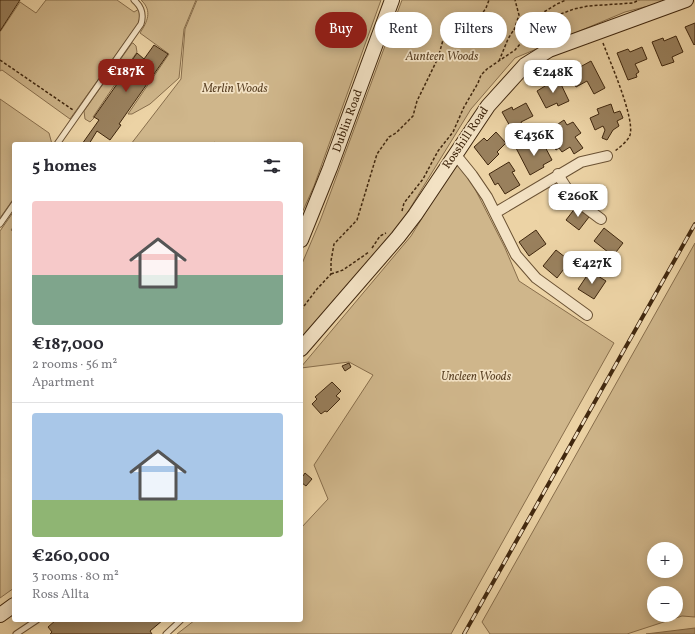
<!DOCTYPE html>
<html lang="en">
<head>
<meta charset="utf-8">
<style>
  :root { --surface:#fff; --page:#f2f2f3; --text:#2b2b33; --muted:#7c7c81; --line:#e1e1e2; --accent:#8f2418 }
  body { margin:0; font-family:Vollkorn,serif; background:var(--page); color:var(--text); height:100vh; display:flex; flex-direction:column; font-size:15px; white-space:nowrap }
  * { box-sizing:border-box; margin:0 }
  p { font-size:13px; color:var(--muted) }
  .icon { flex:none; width:22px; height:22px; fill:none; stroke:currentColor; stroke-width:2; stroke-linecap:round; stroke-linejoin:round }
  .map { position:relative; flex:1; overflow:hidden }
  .details { position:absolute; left:12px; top:142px; width:291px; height:480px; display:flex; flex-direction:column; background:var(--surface); border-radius:4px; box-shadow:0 2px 10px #0003 }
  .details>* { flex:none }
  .banner { position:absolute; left:315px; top:12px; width:320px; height:36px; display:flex; gap:8px }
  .buttons { position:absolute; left:647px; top:542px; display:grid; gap:8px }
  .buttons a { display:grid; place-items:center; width:36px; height:36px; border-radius:50%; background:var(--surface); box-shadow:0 2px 10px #0003; font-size:20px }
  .price { position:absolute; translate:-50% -34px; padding:0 9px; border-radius:8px; background:#fff; color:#222; font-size:13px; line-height:26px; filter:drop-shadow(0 1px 2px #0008) }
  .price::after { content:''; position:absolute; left:50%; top:24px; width:12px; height:9px; margin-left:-6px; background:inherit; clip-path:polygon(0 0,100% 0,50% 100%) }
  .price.selected { background:var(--accent); color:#fff }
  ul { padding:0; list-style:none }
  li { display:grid; align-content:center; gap:8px; height:212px; padding:0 20px }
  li+li { border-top:1px solid var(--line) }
  li span { display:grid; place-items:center; height:124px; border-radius:4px; color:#555 }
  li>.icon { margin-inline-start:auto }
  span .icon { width:72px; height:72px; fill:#fffc; stroke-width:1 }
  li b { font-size:17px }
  h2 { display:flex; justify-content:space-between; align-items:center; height:48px; padding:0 20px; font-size:17px }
  .tag { padding:0 14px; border-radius:18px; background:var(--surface); box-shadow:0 2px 10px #0003; font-size:14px; line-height:36px }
  .tag.selected { background:var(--accent); color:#fff }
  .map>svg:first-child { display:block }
</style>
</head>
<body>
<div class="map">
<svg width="695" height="634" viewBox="0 0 695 634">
  <rect width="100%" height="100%" fill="#ecd3a5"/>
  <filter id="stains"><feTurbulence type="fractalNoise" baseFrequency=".005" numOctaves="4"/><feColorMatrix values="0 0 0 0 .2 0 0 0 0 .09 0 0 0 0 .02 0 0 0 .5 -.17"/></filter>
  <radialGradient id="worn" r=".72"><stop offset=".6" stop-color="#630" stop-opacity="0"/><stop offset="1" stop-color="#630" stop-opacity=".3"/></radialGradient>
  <path fill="#cfb68b" stroke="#886e4c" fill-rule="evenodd" d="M 46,0 L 117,0 L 134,12 L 139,9 L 140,15 L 140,21 L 70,119 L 2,70 L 0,71 L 0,32 L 20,2 L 36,13 Z
    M 141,0 L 196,0 L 184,29 L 179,78 L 150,104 L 132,114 L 128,114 L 169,54 L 140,33 C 147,22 153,11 141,0 Z
    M 197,0 L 381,0 L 314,186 L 301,215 L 301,144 L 217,144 L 214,142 L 213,144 L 131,144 L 181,79 L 185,29 Z
    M 402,0 L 663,0 L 660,3 L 625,12 L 515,58 L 471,109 L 401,223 L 301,344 L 301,266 L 320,221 Z
    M 132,43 L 133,43 L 136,46 L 137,52 L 126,68 L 124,67 L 120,72 L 122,74 L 93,117 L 94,118 L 90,122 L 85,119 L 84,111 Z
    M 0,99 L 49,133 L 52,144 L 14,144 L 14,198 L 0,218 Z
    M 456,163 L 472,183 L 505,248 L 519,281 L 614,343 L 451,634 L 177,634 L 195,620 L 301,620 L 301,528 L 328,499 L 314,465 L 373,375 L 349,362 L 301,368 L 301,367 L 411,236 Z
    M 14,211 L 14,226 L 11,230 L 14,232 L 14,588 L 0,598 L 0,231 Z
    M 695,243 L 695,617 L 682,616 L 627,634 L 490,634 L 482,622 ZM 654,549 L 676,549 L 676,571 L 654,571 ZM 654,593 L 676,593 L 676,615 L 654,615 Z"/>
  <path fill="#b29972" stroke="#846b4a" d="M 695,628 L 695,634 L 646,634 Z"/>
  <path fill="#99805d" stroke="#40270e" d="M 0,0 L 20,0 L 0,31 Z
    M 695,23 L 695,44 L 694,45 L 685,27 Z
    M 676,36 L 683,52 L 672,57 L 674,62 L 662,66 L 652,42 L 663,38 L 664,41 Z
    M 154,45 L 168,54 L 119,124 L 121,125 L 110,140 L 97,131 L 89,144 L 82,144 L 99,120 L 94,117 L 124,74 L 121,72 L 124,67 L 126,69 L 137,53 L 144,59 Z
    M 642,47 L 647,59 L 635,64 L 639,72 L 636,74 L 637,77 L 628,80 L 617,53 L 628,49 L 630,52 Z
    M 591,61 L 605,88 L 594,94 L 587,81 L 576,87 L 570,76 L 581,70 L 580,67 Z
    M 558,78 L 569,101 L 558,106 L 557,103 L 546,108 L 537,91 Z
    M 526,103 L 533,116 L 521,122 L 526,132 L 516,137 L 502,112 L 512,107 L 513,110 Z
    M 611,104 L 614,113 L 620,111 L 623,118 L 617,121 L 619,126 L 613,130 L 607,140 L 602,138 L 605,130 L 603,126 L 595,130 L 590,118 L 599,114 L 597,109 Z
    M 564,120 L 567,125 L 573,122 L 581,133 L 575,137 L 583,148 L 574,154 L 570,147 L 562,152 L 559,148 L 556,150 L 550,140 L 553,137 L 549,130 Z
    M 496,132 L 506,143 L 497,152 L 499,154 L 488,165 L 474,147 L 484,138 L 487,141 Z
    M 526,143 L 530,150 L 543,143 L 552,160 L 543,165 L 544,167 L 530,175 L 516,148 Z
    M 509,162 L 515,171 L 512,172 L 520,185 L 505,194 L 498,183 L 495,185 L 489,174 Z
    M 576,207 L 589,217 L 579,230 L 566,220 Z
    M 604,228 L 623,243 L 613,256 L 594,241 Z
    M 536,230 L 546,244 L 529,256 L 519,242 Z
    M 556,250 L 570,261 L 557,278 L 543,266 Z
    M 590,271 L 606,281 L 594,299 L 578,289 Z
    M 349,363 L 351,367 L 345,371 L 342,366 Z
    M 332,382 L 341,391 L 336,396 L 340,399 L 327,412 L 325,411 L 321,414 L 312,404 L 317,399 L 315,397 Z
    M 305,473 L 312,479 L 306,486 L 302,483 L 301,485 L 301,475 L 303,476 Z
    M 56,620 L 163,620 L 150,631 L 152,634 L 50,634 L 52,632 L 48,627 Z"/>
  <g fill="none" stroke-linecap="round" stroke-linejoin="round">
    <defs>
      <path id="lane" d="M 57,144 L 141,24 C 144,14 142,7 134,0
        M 0,224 L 14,204
        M 16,634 L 37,620
        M 166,634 L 181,620"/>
      <path id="street" d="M 455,154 L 472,175 L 487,197 L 516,255 L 536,278 L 587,315
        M 558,174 C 571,198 579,203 601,219
        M 495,213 L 581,162 L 607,156"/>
      <path id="secondary" d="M 301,240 L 330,168 L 392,0
        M 301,349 L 398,237 L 415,215 L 488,106 L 525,65 L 549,50 L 686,0
        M 0,615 L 14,605"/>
    </defs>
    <use href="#lane" stroke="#6b5234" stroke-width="7"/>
    <use href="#street" stroke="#6b5234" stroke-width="12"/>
    <use href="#secondary" stroke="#40270e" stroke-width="16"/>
    <path stroke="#40270e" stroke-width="1.5" stroke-dasharray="3 2" stroke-linecap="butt" d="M 514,30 L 519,15 L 515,0
      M 603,43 C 610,62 635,118 630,135 C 628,141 620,147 615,151
      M 0,60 L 73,110
      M 499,61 L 508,39 L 513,31 L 557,4 L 566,0
      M 402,211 L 404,203 L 423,179 L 438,151 L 453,132 L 464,107 L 478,83 L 481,75 L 487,69 L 515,50 L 521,43 L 535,37 L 558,15 L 574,9 L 588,6 L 633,3 L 639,0
      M 372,248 L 380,236 L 386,233
      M 331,274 L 343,270 L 369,252
      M 301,310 L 317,289 L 331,274 L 331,261 L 334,244 L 357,220 L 377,154 L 389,137 L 396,133 L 413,116 L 417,101 L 438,58 L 443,40 L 448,36 L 468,29 L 475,24 L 486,8 L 489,0"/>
    <use href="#lane" stroke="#f3e2c4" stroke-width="5"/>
    <use href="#street" stroke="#f3e2c4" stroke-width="10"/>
    <use href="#secondary" stroke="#f3e2c4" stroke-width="14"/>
    <defs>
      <path id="rail" d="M 464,634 L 695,224"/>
    </defs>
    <use href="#rail" stroke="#40270e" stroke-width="4"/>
    <use href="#rail" stroke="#f3e2c4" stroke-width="2.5" stroke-dasharray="8" stroke-linecap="butt"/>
  </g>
  <g text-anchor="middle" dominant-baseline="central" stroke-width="3.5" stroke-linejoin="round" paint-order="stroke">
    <g font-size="12" font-style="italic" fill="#5d4427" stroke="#f3e2c4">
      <text x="442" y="57">Aunteen Woods</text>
      <text x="235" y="89">Merlin Woods</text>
      <text x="476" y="377">Uncleen Woods</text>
    </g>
    <g font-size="12" fill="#40270e" stroke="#f3e2c4">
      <text transform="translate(348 121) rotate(-70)">Dublin Road</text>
      <text transform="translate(466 138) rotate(-56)">Rosshill Road</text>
    </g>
  </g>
  <rect width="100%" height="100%" filter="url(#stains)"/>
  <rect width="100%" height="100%" fill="url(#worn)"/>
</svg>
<div class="buttons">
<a>+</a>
<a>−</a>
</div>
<b class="price selected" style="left:126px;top:93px">€187K</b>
<b class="price" style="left:553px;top:94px">€248K</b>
<b class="price" style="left:534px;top:157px">€436K</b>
<b class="price" style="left:578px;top:218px">€260K</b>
<b class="price" style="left:592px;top:285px">€427K</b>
<div class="banner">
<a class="tag selected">Buy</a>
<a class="tag">Rent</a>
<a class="tag">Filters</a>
<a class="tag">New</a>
</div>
<section class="details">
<h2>5 homes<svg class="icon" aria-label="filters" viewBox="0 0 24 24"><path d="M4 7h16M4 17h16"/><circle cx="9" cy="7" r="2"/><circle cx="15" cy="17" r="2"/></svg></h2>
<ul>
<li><span style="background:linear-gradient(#f6c9c9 60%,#7fa58c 0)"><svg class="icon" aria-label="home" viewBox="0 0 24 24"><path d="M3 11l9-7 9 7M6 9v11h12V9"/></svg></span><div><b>€187,000</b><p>2 rooms · 56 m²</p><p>Apartment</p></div></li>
<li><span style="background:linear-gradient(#a9c7e8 70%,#8fb573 0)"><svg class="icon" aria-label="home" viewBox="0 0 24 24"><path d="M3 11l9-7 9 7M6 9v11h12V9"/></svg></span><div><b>€260,000</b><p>3 rooms · 80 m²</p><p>Ross Allta</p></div></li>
</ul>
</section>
</div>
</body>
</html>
